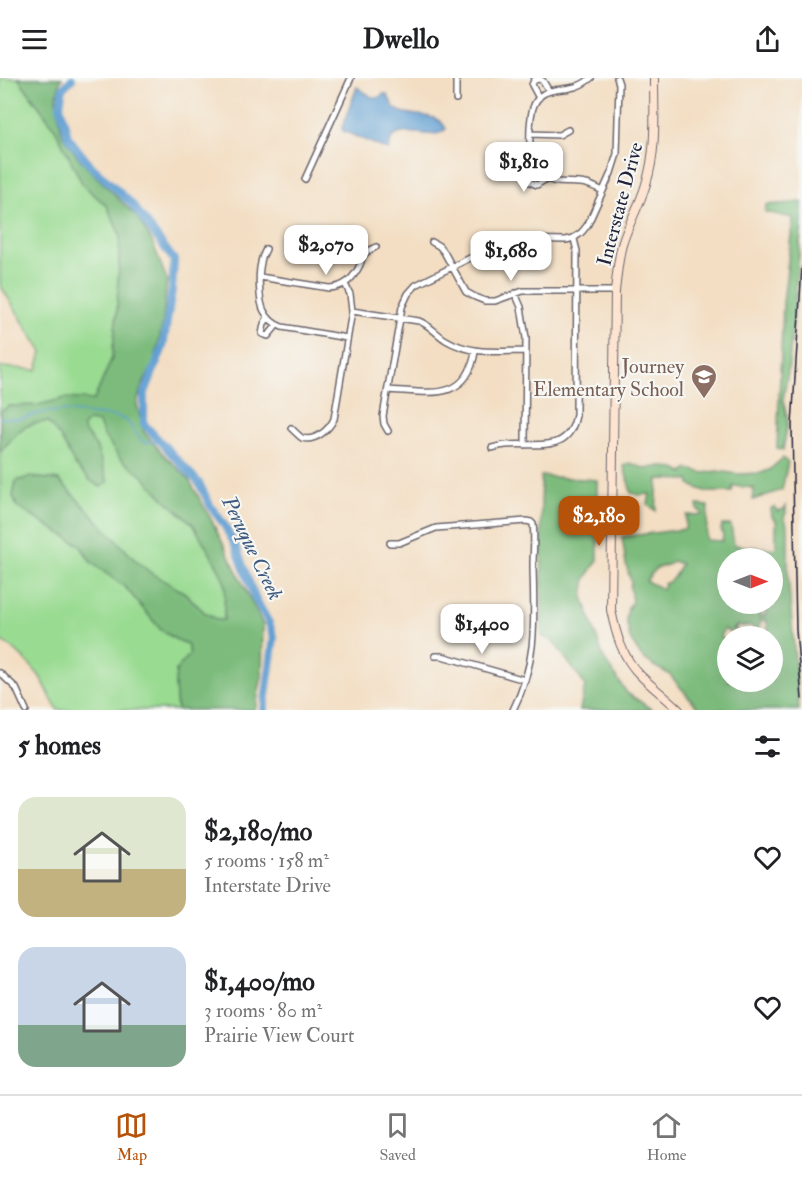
<!DOCTYPE html>
<html lang="en">
<head>
<meta charset="utf-8">
<style>
  :root { --surface:#fff; --page:#f2f2f2; --text:#202124; --muted:#757577; --line:#e0e0e0; --accent:#b45309 }
  body { margin:0; font-family:"IM FELL Double Pica",serif; background:var(--page); color:var(--text); height:100vh; display:flex; flex-direction:column; font-size:22px; white-space:nowrap }
  * { box-sizing:border-box; margin:0 }
  p { font-size:20px; color:var(--muted) }
  .icon { flex:none; width:33px; height:33px; fill:none; stroke:currentColor; stroke-width:2; stroke-linecap:round; stroke-linejoin:round }
  .map { position:relative; height:632px; overflow:hidden }
  .sheet { display:flex; flex-direction:column; background:var(--surface); flex:1 }
  .sheet>* { flex:none }
  .needle { width:39px; rotate:90deg }
  .buttons { position:absolute; left:717px; top:470px; display:grid; gap:12px }
  .buttons a { display:grid; place-items:center; width:66px; height:66px; border-radius:50%; background:var(--surface); box-shadow:0 6px 24px #0002; font-size:30px }
  .price { position:absolute; translate:-50% -51px; padding:0 14px; border-radius:12px; background:#fff; color:#222; font-size:20px; line-height:39px; filter:drop-shadow(0 2px 3px #0008) }
  .price::after { content:''; position:absolute; left:50%; top:36px; width:18px; height:14px; margin-left:-9px; background:inherit; clip-path:polygon(0 0,100% 0,50% 100%) }
  .price.active { background:var(--accent); color:#fff }
  ul { padding:0; list-style:none }
  li { display:flex; align-items:center; gap:18px; height:150px; padding:0 18px }
  li span { display:grid; place-items:center; flex:none; width:168px; height:120px; border-radius:18px; color:#555 }
  li>.icon { margin-inline-start:auto }
  span .icon { width:72px; height:72px; fill:#fffc; stroke-width:1 }
  li b { font-size:26px }
  h2 { display:flex; justify-content:space-between; align-items:center; height:72px; padding:0 18px; font-size:26px }
  header { display:flex; justify-content:space-between; align-items:center; height:78px; padding:0 18px; background:var(--surface); font-size:27px; font-weight:700 }
  .tab-bar { display:flex; justify-content:space-around; align-items:center; height:84px; border-top:2px solid var(--line); background:var(--surface); font-size:16px; color:var(--muted) }
  .tab-bar a { display:grid; justify-items:center; gap:3px }
  .tab-bar .active { color:var(--accent) }
  .map>svg:first-child { display:block }
</style>
</head>
<body>
<header><svg class="icon" aria-label="menu" viewBox="0 0 24 24"><path d="M4 6h16M4 12h16M4 18h16"/></svg>Dwello<svg class="icon" aria-label="share" viewBox="0 0 24 24"><path d="M12 15V3M7 8l5-5 5 5M5 13v7h14v-7"/></svg></header>
<div class="map">
<svg width="802" height="632" viewBox="0 0 802 632">
  <rect width="100%" height="100%" fill="#f6f6f2"/>
  <filter id="ink" filterUnits="userSpaceOnUse"><feTurbulence type="fractalNoise" baseFrequency=".0167" numOctaves="2"/><feDisplacementMap in="SourceGraphic" scale="12" xChannelSelector="R" yChannelSelector="G"/><feConvolveMatrix kernelMatrix="1 2 1 2 8 2 1 2 1" color-interpolation-filters="sRGB"/></filter>
  <filter id="wash" filterUnits="userSpaceOnUse"><feTurbulence type="fractalNoise" baseFrequency=".008" numOctaves="4" result="noise"/><feDisplacementMap in="SourceGraphic" scale="24" xChannelSelector="R" yChannelSelector="G"/><feGaussianBlur stdDeviation="1.35" result="paint"/><feColorMatrix in="noise" values="0 0 0 0 0 0 0 0 0 0 0 0 0 0 0 0 0 1.4 0 .05"/><feComposite in="paint" operator="in"/></filter>
  <g filter="url(#wash)">
    <rect width="100%" height="100%" fill="#f3dec3"/>
    <path fill="#9adb92" stroke="#5e7e66" stroke-width="1.5" d="M 0,0 L 18,0 L 54,49 L 83,107 L 107,128 L 120,157 L 117,234 L 112,280 L 94,322 L 120,380 L 143,398 L 165,422 L 193,446 L 206,467 L 218,489 L 225,505 L 224,542 L 218,542 L 205,535 L 185,515 L 151,495 L 135,482 L 59,402 L 29,399 L 16,403 L 13,418 L 17,429 L 80,467 L 91,484 L 126,510 L 161,552 L 175,561 L 187,566 L 190,576 L 176,592 L 175,607 L 177,632 L 58,632 C 51,623 48,612 42,602 C 34,589 13,569 0,562 L 0,290 L 2,289 L 37,292 L 42,274 L 0,207 Z"/>
    <path fill="#7bbb7c" stroke="#4e6e5c" stroke-width="1.5" fill-rule="evenodd" d="M 18,0 L 62,0 L 60,4 L 56,21 L 62,56 L 75,75 L 86,88 L 138,140 L 152,163 L 167,202 L 163,244 L 155,283 L 141,310 L 137,326 L 144,354 L 163,376 L 188,400 L 211,441 L 263,547 L 262,598 L 255,632 L 177,632 L 175,607 L 176,592 L 190,576 L 187,566 L 175,561 L 161,552 L 126,510 L 91,484 L 80,467 L 17,429 L 13,418 L 16,403 L 29,399 L 59,402 L 135,482 L 151,495 L 185,515 L 205,535 L 218,542 L 224,542 L 225,505 L 218,489 L 193,446 L 165,422 L 143,398 L 120,380 L 104,358 L 99,345 L 88,343 L 83,348 L 83,351 L 97,370 L 108,404 L 101,409 L 92,404 L 75,387 L 60,359 L 48,344 C 20,345 17,356 0,374 L 0,334 L 9,328 L 38,327 L 65,320 L 94,322 L 112,280 L 117,234 L 120,157 L 107,128 L 83,107 L 54,49 Z
      M 802,124 L 802,143 L 793,246 L 788,294 L 783,322 L 788,343 L 783,372 L 777,370 L 783,225 L 793,140 L 765,134 L 766,127 Z
      M 783,380 L 788,384 L 782,412 L 753,422 L 754,410 L 733,408 L 732,414 L 707,414 L 690,407 L 689,402 L 658,401 L 656,433 L 648,426 L 650,416 L 639,417 L 631,415 L 624,388 L 631,385 L 646,391 L 661,388 L 678,392 L 683,395 L 688,391 L 704,395 L 717,393 L 738,396 L 761,395 L 769,392 Z
      M 541,398 L 597,402 L 598,482 L 586,500 L 583,519 L 604,581 L 627,615 L 653,632 L 580,632 L 585,607 L 553,563 L 542,558 Z
      M 697,427 L 708,428 L 706,462 L 722,463 L 723,457 L 721,452 L 722,447 L 731,447 L 734,467 L 776,471 L 776,442 L 772,439 L 771,430 L 775,429 L 777,433 L 784,431 L 786,428 L 786,435 L 784,438 L 788,450 L 788,497 L 799,632 L 700,632 L 669,596 L 654,588 L 641,578 L 630,561 L 626,541 L 628,530 L 632,524 L 630,509 L 631,504 L 626,486 L 622,459 L 685,451 L 686,437 L 702,437 L 702,434 L 698,432 ZM 728,480 L 772,480 L 772,525 L 765,525 L 766,531 L 765,538 L 759,539 L 764,531 L 762,528 L 760,527 C 756,533 748,536 740,535 L 738,531 L 740,525 L 728,525 ZM 673,483 L 681,486 C 676,494 674,503 664,506 L 662,511 L 646,503 L 655,491 L 670,486 ZM 761,542 L 767,543 L 769,558 L 772,558 L 772,603 L 728,603 L 727,564 L 720,558 L 724,551 L 730,554 L 734,550 L 736,556 L 736,548 L 752,548 L 755,552 L 758,552 Z"/>
    <path fill="#619fd2" stroke="#426086" stroke-width="1.5" d="M 357,9 L 372,19 L 378,20 L 383,16 L 387,16 C 389,19 391,25 394,29 C 407,42 438,31 446,51 C 434,62 416,52 401,55 C 398,56 395,58 392,59 L 388,72 L 343,53 L 342,50 Z"/>
    <g fill="none" stroke-linecap="round" stroke-linejoin="round">
      <path stroke="#619fd2" stroke-width="1.5" d="M 71,0 L 72,1 L 75,0
        M 0,340 L 19,341 L 45,334 L 64,333 L 118,339 L 126,342 L 143,364 L 162,364"/>
      <path stroke="#619fd2" stroke-width="8" d="M 72,1 L 63,10 L 60,27 L 68,59 L 89,86 L 131,125 L 174,182 L 172,212 L 163,269 L 144,317 L 144,346 L 199,405 L 211,429 L 223,445 L 236,469 L 255,520 L 269,545 L 274,559 L 264,632"/>
    </g>
  </g>
  <g filter="url(#ink)">
    <g fill="none" stroke-linecap="round" stroke-linejoin="round">
      <defs>
        <path id="minor" d="M 591,0 C 585,5 578,9 570,10 C 561,12 551,11 543,16 C 532,23 531,37 530,49 C 529,73 528,100 558,104 C 567,105 577,104 586,106 C 592,107 598,111 603,113
          M 539,20 L 532,7 L 534,2 L 539,1 L 543,3 L 549,13
          M 456,21 L 456,0
          M 530,56 L 559,57 L 568,52
          M 534,90 C 531,95 529,98 530,104 L 537,107 L 546,101
          M 305,101 L 351,0
          M 432,164 L 439,168 L 444,174 L 466,214 L 475,219 L 485,223 L 495,223 L 523,213 L 615,213
          M 266,171 C 264,176 261,180 261,185 C 258,196 259,224 264,233 C 268,241 274,246 282,249 L 347,260
          M 260,199 L 329,210 C 345,209 353,201 360,187 C 360,186 363,178 364,177 C 367,173 372,171 376,169
          M 515,215 L 521,229 L 526,260 L 525,367
          M 352,233 L 419,243 C 430,247 436,256 446,262 C 471,277 498,273 525,273
          M 268,239 L 264,246 L 262,256 L 268,258 L 277,247
          M 388,312 C 428,314 467,325 475,274
          M 291,350 C 294,353 299,358 302,360 C 316,364 329,351 334,341 L 352,233 L 350,216 L 345,206
          M 388,353 L 384,346 L 383,338 L 402,229 L 408,216 L 416,207 L 504,163 L 513,161 L 566,162 C 577,160 582,155 588,146 L 611,95 L 617,76 L 619,6 L 617,0
          M 492,370 C 497,369 502,367 506,367 C 535,364 569,377 576,337 L 577,173 L 574,161
          M 390,465 L 399,465 L 436,450 L 526,443 L 531,444 L 533,446 C 535,460 533,474 533,488 C 534,541 538,583 513,632
          M 435,578 L 442,578 L 525,602
          M 0,595 L 16,610 L 26,632"/>
        <path id="secondary" d="M 654,0 C 654,36 657,72 646,106 C 640,127 628,146 622,167 C 618,181 617,198 615,213 L 611,532 C 616,556 622,579 640,597 C 652,609 667,620 679,632"/>
      </defs>
      <use href="#minor" stroke="#6b646b" stroke-width="8"/>
      <use href="#secondary" stroke="#6b646b" stroke-width="10"/>
      <use href="#minor" stroke="#fff" stroke-width="5"/>
      <use href="#secondary" stroke="#fde4d1" stroke-width="8"/>
      <path stroke="#22223b" stroke-width="1.5" d="M 802,188 L 792,347 L 796,552 L 802,621"/>
    </g>
  </g>
  <defs>
    <symbol id="school-pin" viewBox="-11 -11 22 30"><path d="M0 17L-7.5 6A9.5 9.5 0 1 1 7.5 6Z" fill="#8d6e63" stroke="#f6f6f2"/><path d="M0-5L7-2L0 1L-7-2ZM-4 1L0 2.5L4 1V4Q0 6-4 4Z" fill="#fff"/></symbol>
  </defs>
  <g fill-rule="evenodd">
    <use href="#school-pin" x="689" y="284" width="30" height="40"/>
  </g>
  <g text-anchor="middle" dominant-baseline="central" stroke-width="4.5" stroke-linejoin="round" paint-order="stroke">
    <g font-size="20" fill="#22223b" stroke="#f6f6f2">
      <text transform="translate(620 126) rotate(-75)">Interstate Drive</text>
    </g>
    <g font-size="20" fill="#785e54" stroke="#f6f6f2" text-anchor="end">
      <text x="684" y="288">Journey<tspan x="684" dy="23">Elementary School</tspan></text>
    </g>
    <g font-size="21" font-style="italic" fill="#3e5a7f" stroke="#f6f6f2">
      <text transform="translate(252 470) rotate(64)">Peruque Creek</text>
    </g>
  </g>
</svg>
<div class="buttons">
<a><svg class="needle" viewBox="-14 -14 28 28"><path d="M0-13l5 13h-10z" fill="#e53935"/><path d="M0 13l5-13h-10z" fill="#757577"/></svg></a>
<a><svg class="icon" aria-label="layers" viewBox="0 0 24 24"><path d="M12 4l9 5-9 5-9-5zM3 14l9 5 9-5"/></svg></a>
</div>
<b class="price" style="left:524px;top:115px">$1,810</b>
<b class="price" style="left:326px;top:198px">$2,070</b>
<b class="price" style="left:511px;top:204px">$1,680</b>
<b class="price active" style="left:599px;top:469px">$2,180</b>
<b class="price" style="left:482px;top:577px">$1,400</b>
</div>
<section class="sheet">
<h2>5 homes<svg class="icon" aria-label="filters" viewBox="0 0 24 24"><path d="M4 7h16M4 17h16"/><circle cx="9" cy="7" r="2"/><circle cx="15" cy="17" r="2"/></svg></h2>
<ul>
<li><span style="background:linear-gradient(#dfe7d0 60%,#c2b280 0)"><svg class="icon" aria-label="home" viewBox="0 0 24 24"><path d="M3 11l9-7 9 7M6 9v11h12V9"/></svg></span><div><b>$2,180/mo</b><p>5 rooms · 158 m²</p><p>Interstate Drive</p></div><svg class="icon" aria-label="heart" viewBox="0 0 24 24"><path d="M12 20l-8-8c-3-5 5-10 8-4 3-6 11-1 8 4z"/></svg></li>
<li><span style="background:linear-gradient(#c9d6e8 65%,#7fa58c 0)"><svg class="icon" aria-label="home" viewBox="0 0 24 24"><path d="M3 11l9-7 9 7M6 9v11h12V9"/></svg></span><div><b>$1,400/mo</b><p>3 rooms · 80 m²</p><p>Prairie View Court</p></div><svg class="icon" aria-label="heart" viewBox="0 0 24 24"><path d="M12 20l-8-8c-3-5 5-10 8-4 3-6 11-1 8 4z"/></svg></li>
</ul>
</section>
<nav class="tab-bar">
<a class="active"><svg class="icon" aria-label="map" viewBox="0 0 24 24"><path d="M3 6l6-2 6 2 6-2v14l-6 2-6-2-6 2zM9 4v14M15 6v14"/></svg>Map</a>
<a><svg class="icon" aria-label="saved" viewBox="0 0 24 24"><path d="M7 4h10v16l-5-4-5 4z"/></svg>Saved</a>
<a><svg class="icon" aria-label="home" viewBox="0 0 24 24"><path d="M3 11l9-7 9 7M6 9v11h12V9"/></svg>Home</a>
</nav>
</body>
</html>
